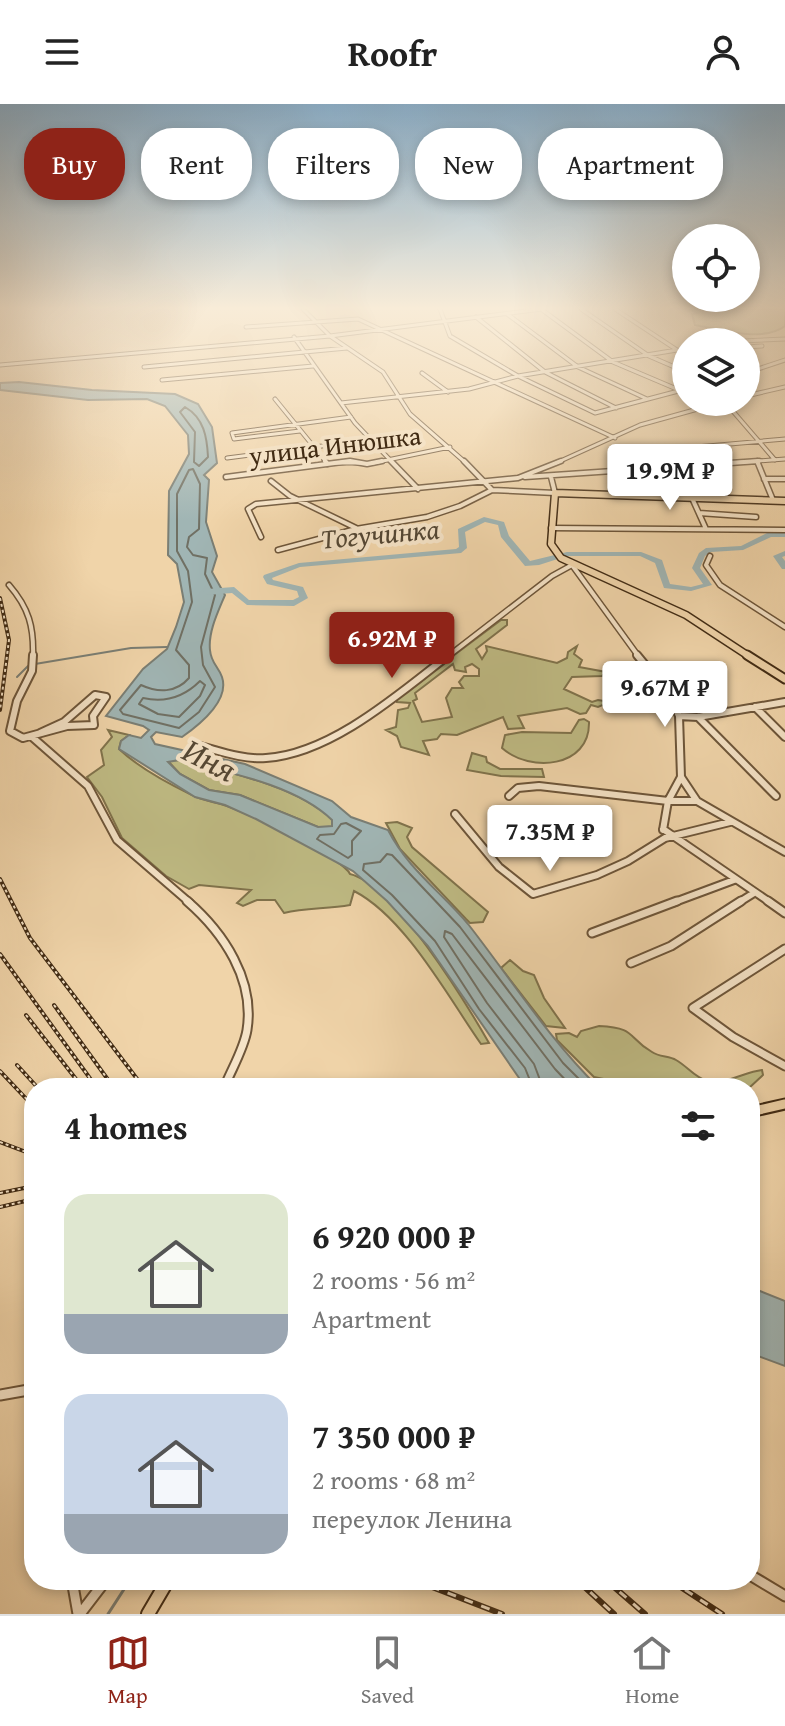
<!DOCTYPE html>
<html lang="en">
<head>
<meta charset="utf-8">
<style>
  :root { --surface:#fff; --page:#f6f6f6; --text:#222; --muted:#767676; --line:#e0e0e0; --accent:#8f2418 }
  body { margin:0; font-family:"Gentium Book Plus",serif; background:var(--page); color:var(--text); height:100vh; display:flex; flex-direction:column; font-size:30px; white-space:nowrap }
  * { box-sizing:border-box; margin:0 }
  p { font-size:26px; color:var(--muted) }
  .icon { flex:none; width:44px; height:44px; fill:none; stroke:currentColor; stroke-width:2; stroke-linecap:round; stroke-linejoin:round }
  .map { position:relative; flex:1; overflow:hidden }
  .sheet { position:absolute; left:24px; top:974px; width:736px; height:512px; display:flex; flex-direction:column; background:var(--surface); border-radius:32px; box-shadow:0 4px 12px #0003 }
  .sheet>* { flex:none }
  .top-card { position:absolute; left:24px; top:24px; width:738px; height:72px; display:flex; gap:16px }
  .fabs { position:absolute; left:672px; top:120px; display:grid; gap:16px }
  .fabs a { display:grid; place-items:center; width:88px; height:88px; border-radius:50%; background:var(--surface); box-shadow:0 4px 12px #0003; font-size:40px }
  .price { position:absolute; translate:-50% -68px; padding:0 18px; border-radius:8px; background:#fff; color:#222; font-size:26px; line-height:52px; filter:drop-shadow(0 2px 4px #0008) }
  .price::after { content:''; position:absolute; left:50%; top:48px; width:24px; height:18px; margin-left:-12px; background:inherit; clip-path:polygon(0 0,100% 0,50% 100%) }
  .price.current { background:var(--accent); color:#fff }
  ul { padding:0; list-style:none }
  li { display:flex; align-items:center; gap:24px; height:200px; padding:0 40px }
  li span { display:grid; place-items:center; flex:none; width:224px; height:160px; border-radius:24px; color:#555 }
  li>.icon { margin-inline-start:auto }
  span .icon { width:96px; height:96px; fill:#fffc; stroke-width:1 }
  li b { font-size:34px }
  h2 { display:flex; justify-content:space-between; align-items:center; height:96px; padding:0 40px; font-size:34px }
  .pill { padding:0 28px; border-radius:32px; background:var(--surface); box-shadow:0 4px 12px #0003; font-size:28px; line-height:72px }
  .pill.current { background:var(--accent); color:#fff }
  header { display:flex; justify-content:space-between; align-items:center; height:104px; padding:0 40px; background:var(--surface); font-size:36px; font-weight:700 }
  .tabs { display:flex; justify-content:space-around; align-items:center; height:112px; border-top:2px solid var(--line); background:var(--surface); font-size:22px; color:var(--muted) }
  .tabs a { display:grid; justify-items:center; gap:4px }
  .tabs .current { color:var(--accent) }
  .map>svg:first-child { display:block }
</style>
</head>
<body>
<header><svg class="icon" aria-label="menu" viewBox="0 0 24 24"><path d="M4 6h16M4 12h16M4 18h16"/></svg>Roofr<svg class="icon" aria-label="person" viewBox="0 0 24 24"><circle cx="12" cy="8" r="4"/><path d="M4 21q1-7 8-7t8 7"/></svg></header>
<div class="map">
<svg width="785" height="1510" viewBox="0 0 785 1510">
  <rect width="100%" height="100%" fill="#f0d4a9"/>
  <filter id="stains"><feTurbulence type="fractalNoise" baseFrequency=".0025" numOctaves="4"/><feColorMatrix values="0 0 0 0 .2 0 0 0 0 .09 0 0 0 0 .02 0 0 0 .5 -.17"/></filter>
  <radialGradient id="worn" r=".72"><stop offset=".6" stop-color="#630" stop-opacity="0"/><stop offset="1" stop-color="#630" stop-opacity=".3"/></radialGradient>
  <path fill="#bfbb84" stroke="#80734c" stroke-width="2" fill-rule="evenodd" d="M 689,205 L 785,205 L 785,222 C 762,239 720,225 695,221 L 692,210 L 697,209 Z
    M 501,516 L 507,516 L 507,521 L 476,545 L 482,555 L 487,547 L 486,542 L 557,559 L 567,554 L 568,548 L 577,542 L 574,550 L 582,556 L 579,563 L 606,568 L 602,572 L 572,573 L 564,585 L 592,598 L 598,596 L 610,598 L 598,603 L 591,601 L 586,609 L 580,610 L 567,604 L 518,612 L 524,624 L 508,625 L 503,613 L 457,631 L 441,630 L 437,635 L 423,637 L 429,651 L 401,643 L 397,632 L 386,626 L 396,623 L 398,606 L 408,604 L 410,599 L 397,598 L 397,594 ZM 453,560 L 455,566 L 466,568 L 465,563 L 472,560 L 479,565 L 479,572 L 464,572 L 459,578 L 463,584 L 452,584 L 446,594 L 452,613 L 422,618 L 413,597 L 417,595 L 415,589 Z
    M 584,615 L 589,618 C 590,664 530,669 502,644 L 505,631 L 522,628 L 571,629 L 579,616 Z
    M 108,626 L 129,631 L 121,637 L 119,645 C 139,664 167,679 192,691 C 202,697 216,698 227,702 C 248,710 343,754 350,770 C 395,781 466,899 489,939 L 481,940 C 448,893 405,813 354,787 L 350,801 C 327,805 306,804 284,809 L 275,796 L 257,796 L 243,802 L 237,799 L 251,786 L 199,781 L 189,785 L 166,772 L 122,734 L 102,693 L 87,673 L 104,661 L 101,646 L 112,633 Z
    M 472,649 L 486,653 L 487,658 L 500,665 L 542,665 L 544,673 L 501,672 L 467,666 Z
    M 179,656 C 227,668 296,681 333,716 L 332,723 L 318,723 L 240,691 L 209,686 L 180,670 L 168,657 Z
    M 397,718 L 412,724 L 407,733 L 412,743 L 488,808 L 483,818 L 470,819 L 466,815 L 400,745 L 386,719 Z
    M 510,856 L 523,867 L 534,871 L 544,894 L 565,924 L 546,922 L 501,864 Z
    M 599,922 C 638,924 626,933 652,948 C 659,953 669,952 676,956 C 687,962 694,973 707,977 C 725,981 744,968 762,966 L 763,971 L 749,984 L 610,984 L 609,976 L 594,973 L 557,936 L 556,930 L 569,929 L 577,933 L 581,927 Z"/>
  <path fill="#a0b5b4" stroke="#7a7e74" stroke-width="2" fill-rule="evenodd" d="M 19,278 L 92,286 L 175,290 L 198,300 L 212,323 L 217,359 L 204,371 L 209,376 L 206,418 L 217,452 L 212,468 L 225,491 C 218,508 208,528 210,546 C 211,559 218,562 222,573 C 230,597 199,621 182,633 L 156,628 L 151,633 L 155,640 L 245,660 L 332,697 L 351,713 L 388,726 C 408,765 441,788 468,820 C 511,875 549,935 599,984 L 526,984 L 428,842 L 387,797 L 353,767 L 256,715 L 225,701 L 195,693 L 119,645 L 121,637 L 129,631 L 141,634 L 149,626 L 143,622 L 106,612 L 143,565 L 167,545 L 176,523 L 184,498 L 177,460 L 168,451 L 169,387 L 189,350 L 188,331 L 165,302 L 147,295 L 88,296 L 0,286 L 0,279 ZM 179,656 C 227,668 296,681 332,716 L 332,722 L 318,723 L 240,691 L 209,686 L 180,670 L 168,658 Z
    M 750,1183 L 785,1197 L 785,1262 L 750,1249 Z"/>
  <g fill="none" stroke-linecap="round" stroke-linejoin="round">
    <path stroke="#707064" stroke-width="2" d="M 185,303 C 204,314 207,333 208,353 L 199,362 L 194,358 L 195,328 L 180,308 Z
      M 193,365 L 200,380 L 199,425 L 189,433 L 187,443 L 193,451 L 207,454 L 205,470 L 215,491 L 201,543 L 203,561 L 215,583 L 199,608 L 179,624 L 123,610 L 120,606 L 141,581 C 158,589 176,589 189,574 L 189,561 L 176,546 L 192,498 L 188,467 L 177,447 L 177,390 L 189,366 Z
      M 200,577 L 205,581 L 200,592 L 179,613 L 158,610 L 139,600 L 143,594 C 165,599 184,593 200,577 Z
      M 346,719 L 361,727 L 352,737 L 352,751 L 348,754 L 317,735 L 320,731 L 334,730 L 341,720 Z
      M 533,984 L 525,964 L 479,905 L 435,837 L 392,791 L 363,766 L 364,760 L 380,758 L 387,750 L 392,751 L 460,823 L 563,959 L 588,984
      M 543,984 L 534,960 L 487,899 L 444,833 L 445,827 L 452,830 L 555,965 L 573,984"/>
    <path stroke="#7a7e74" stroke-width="2" d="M 35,560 L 131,544 L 167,543
      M 17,573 L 28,562"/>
    <path stroke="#7a7e74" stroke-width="3" d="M 108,1510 L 130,1476"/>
    <path fill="#a0b5b4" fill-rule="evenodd" d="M 484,413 L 504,418 L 509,432 L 530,457 L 567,448 L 641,448 L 662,456 L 670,480 L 691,483 L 703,480 L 692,464 L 699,449 L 706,444 L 741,442 L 767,429 L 785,429 L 785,433 L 771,433 L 743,446 L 711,448 L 705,452 L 700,464 L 712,481 L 691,487 L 664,484 L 655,459 L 640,452 L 567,452 L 539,461 L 525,462 L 501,433 L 498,421 L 485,418 L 465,428 L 467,444 L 461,449 L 300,463 L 272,474 L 273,476 L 303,483 L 308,494 L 294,502 L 247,501 L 232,489 L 207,491 L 203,488 L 207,485 L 234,483 L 249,496 L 293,496 L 299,493 L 297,487 L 267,480 L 263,473 L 264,471 L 299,459 L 456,445 L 459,443 L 458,425 Z
      M 785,447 L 785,452 L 782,453 L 785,457 L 785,465 L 782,465 L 773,452 Z"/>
    <defs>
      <path id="minor-far4" d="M 303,205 L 330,232 L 383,268 L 410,310 L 466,359
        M 440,205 L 450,232 L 518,272 L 595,309 L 686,285
        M 541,205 L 613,258 L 679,286
        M 581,205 L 649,252 L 686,268
        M 615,205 L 677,246 L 686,248
        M 507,210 L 578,263 L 647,295
        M 476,213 L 545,268 L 616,304
        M 246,223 L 358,215 L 615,334
        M 294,233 L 355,319 L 393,359
        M 721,238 L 785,235
        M 746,243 L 762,242
        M 0,261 L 330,232 L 542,205
        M 144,263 L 347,244
        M 422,269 L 448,288
        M 746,269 L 785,256
        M 162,276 L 313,262
        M 746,292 L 785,283
        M 275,295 L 327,359
        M 725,298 L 775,356
        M 341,299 L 469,285 L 518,272 L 677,246
        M 300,327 L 234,335 L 232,329 L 351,313
        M 685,344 L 785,335
        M 227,354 L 370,336
        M 336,359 L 360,359
        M 373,359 L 450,343
        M 556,359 L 640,321 L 723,298
        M 730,359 L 785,355"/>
      <path id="minor-far3" d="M 325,357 L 328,360
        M 391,357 L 418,385
        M 464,357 L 492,386 L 555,389 L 551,373
        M 757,357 L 773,396
        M 661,365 L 686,394
        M 226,373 L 350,357 L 367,360 L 382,357
        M 525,373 L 759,357
        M 764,375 L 785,375
        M 271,377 L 290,392 L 358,425
        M 692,394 L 706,425
        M 699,409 L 756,413
        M 551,424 L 785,426
        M 261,433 L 248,405 L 256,400 L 518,374 L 561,357
        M 278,446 L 356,425 L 427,413 L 460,402 L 492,386
        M 710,452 L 706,461 L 720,481 L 785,523
        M 9,481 C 29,504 34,523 33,553
        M 447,553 L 552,472 L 572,461 L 639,553"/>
      <path id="minor-far2" d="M 33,551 L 32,567 L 17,597 L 10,627 L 23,634 L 67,622 L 94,621 L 93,612 L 106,593 L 95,591 L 64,618 L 40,629
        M 637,551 L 669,590 L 679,612 L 681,673 L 697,697 L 785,748
        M 755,603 L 785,633
        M 679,612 L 698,613 L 785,598
        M 698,613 L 776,692
        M 31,632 L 88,682 L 117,736 L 190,799
        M 193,640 C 217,646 242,656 266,654 C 331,650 400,589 449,551
        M 509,692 L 518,684 L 539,682 L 668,697 L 697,697
        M 455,710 L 499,763 L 533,790 L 597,771 L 628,757 L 665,734 L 730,718
        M 663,725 L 771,799
        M 663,726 L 668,697 L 681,673
        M 672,799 L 734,776
        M 738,799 L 754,789"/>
      <path id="minor-far1" d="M 187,797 C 224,829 255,876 247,926 C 244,945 231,966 224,984
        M 768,797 L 785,809
        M 592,829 L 677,797
        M 785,845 L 693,904 L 733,933 L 785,962
        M 631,859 L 671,842 L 741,797"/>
      <path id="minor" d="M 0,1291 L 34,1285
        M 750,1471 L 785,1492
        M 72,1476 L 78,1510
        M 80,1510 L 106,1476"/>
      <path id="major-far3" d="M 555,389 L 551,440 L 561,454 L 686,511 L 750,553
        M 555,389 L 785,397"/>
      <path id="major-far2" d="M 747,551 L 785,575"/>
      <path id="major-far1" d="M 750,1008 L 785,1000"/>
      <path id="major" d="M 148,1510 L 168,1476"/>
    </defs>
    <use href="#minor-far4" stroke="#6d5539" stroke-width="5"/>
    <use href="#minor-far3" stroke="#6d5539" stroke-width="7"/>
    <use href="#minor-far2" stroke="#6d5539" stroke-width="10"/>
    <use href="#minor-far1" stroke="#6d5539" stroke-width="11"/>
    <use href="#minor" stroke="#6d5539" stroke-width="13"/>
    <use href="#major-far3" stroke="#412b14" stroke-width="9"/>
    <use href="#major-far2" stroke="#412b14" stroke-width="11"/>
    <use href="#major-far1" stroke="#412b14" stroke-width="13"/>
    <use href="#major" stroke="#412b14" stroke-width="16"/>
    <use href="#minor-far4" stroke="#f5e3c7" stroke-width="3"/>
    <use href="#minor-far3" stroke="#f5e3c7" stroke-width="4"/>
    <use href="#minor-far2" stroke="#f5e3c7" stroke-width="6"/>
    <use href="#minor-far1" stroke="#f5e3c7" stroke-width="7"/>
    <use href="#minor" stroke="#f5e3c7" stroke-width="9"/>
    <use href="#major-far3" stroke="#f0d4a9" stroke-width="6"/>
    <use href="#major-far2" stroke="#f0d4a9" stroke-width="7"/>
    <use href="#major-far1" stroke="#f0d4a9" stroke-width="9"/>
    <use href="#major" stroke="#f0d4a9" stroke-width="12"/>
    <defs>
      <path id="rail-far1" d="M 0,494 L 9,536 L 0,606
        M 0,775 L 30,834 L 144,984
        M 0,850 L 97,984
        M 54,901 L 114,984
        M 26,911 L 83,984
        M 17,961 L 38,984
        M 0,967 L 34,1003
        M 0,1038 L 34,1051
        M 0,1089 L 34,1082
        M 0,1103 L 34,1095"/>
      <path id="rail" d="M 414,1476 L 502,1510
        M 577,1476 L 614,1510
        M 606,1476 L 645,1510
        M 670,1476 L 722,1510"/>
    </defs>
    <use href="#rail-far1" stroke="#412b14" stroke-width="4"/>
    <use href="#rail" stroke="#412b14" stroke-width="6"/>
    <use href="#rail-far1" stroke="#f5e3c7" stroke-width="2" stroke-dasharray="3" stroke-linecap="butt"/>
    <use href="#rail" stroke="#f5e3c7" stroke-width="3" stroke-dasharray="9" stroke-linecap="butt"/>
  </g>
  <linearGradient id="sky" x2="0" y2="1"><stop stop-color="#8bb4d3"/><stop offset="0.49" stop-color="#f8ecd8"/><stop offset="1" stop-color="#f8ecd8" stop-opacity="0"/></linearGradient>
  <rect width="785" height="417" fill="url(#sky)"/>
  <g text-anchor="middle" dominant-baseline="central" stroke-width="8" stroke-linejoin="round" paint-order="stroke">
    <g font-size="26" fill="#412b14" stroke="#f5e3c7">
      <text transform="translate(335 341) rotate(-7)">улица Инюшка</text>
    </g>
    <g font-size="28" font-style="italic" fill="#544734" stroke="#f5e3c7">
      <text transform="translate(380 429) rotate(-5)">Тогучинка</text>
    </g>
    <g font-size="34" font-style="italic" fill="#544734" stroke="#f5e3c7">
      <text transform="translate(210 655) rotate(27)">Иня</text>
    </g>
  </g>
  <rect width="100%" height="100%" filter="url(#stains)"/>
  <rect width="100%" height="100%" fill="url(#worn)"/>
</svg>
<div class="fabs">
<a><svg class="icon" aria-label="locate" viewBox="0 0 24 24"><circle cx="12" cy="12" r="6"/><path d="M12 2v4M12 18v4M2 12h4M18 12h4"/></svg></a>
<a><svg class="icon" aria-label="layers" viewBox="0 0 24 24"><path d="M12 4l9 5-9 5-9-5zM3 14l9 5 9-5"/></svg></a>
</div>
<b class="price" style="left:670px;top:408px">19.9M ₽</b>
<b class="price current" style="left:392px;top:576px">6.92M ₽</b>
<b class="price" style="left:665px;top:625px">9.67M ₽</b>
<b class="price" style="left:550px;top:769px">7.35M ₽</b>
<div class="top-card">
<a class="pill current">Buy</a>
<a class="pill">Rent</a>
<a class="pill">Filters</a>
<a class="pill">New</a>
<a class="pill">Apartment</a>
</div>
<section class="sheet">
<h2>4 homes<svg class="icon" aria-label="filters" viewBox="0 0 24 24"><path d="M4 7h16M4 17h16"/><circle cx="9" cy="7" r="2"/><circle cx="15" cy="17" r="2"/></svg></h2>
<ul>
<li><span style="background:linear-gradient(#dfe7d0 75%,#9aa5b1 0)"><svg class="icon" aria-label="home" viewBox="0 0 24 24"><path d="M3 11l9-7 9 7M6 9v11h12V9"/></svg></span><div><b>6 920 000 ₽</b><p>2 rooms · 56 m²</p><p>Apartment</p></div></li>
<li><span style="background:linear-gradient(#c9d6e8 75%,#9aa5b1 0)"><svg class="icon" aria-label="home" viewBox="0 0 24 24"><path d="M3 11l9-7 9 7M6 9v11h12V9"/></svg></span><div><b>7 350 000 ₽</b><p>2 rooms · 68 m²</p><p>переулок Ленина</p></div></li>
</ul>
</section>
</div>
<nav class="tabs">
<a class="current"><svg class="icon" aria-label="map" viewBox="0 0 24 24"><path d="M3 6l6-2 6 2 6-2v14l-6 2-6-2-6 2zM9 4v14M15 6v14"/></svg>Map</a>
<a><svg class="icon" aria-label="saved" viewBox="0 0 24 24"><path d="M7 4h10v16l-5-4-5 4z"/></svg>Saved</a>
<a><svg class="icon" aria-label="home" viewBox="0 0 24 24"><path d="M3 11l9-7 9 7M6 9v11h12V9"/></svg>Home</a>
</nav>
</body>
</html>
